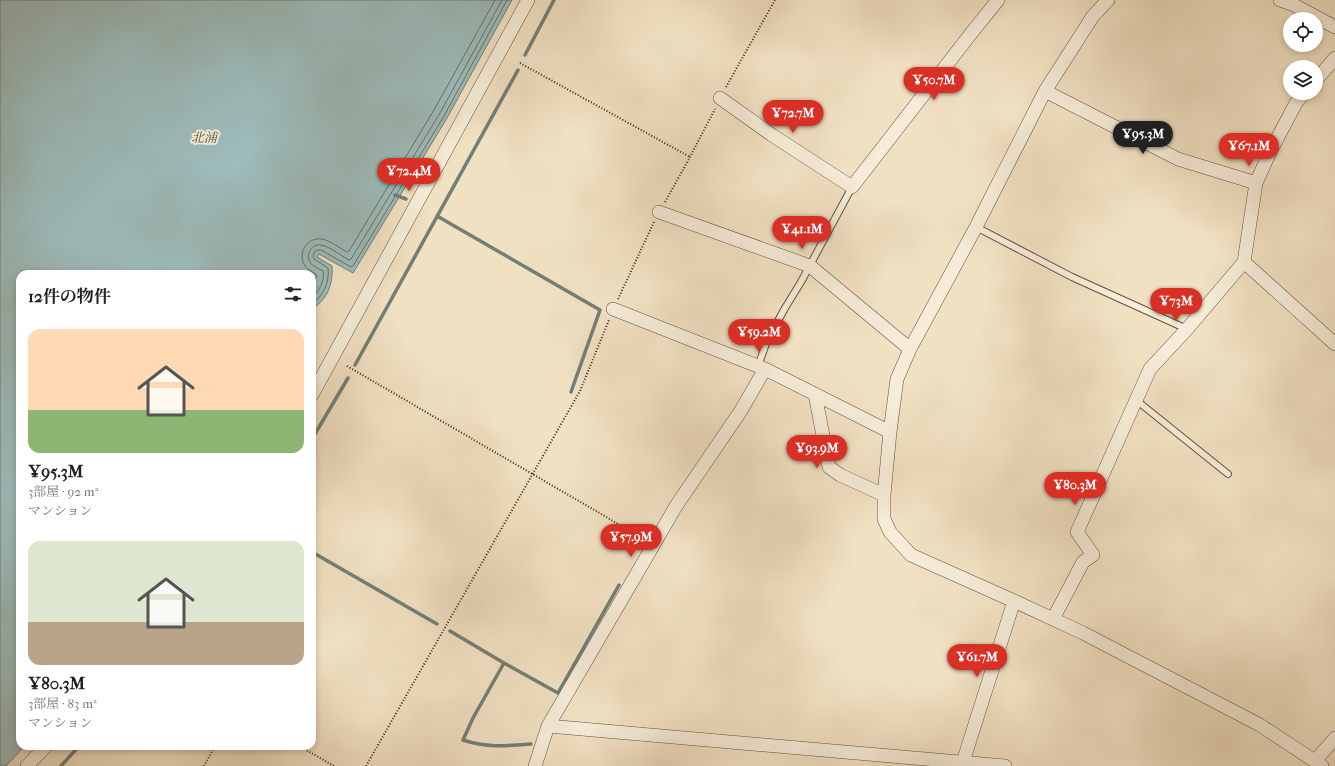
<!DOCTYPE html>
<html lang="ja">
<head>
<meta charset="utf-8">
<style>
  :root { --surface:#fff; --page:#f2f2f2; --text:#202124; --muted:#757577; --accent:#d93025 }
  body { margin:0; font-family:"IM FELL French Canon","Noto Serif JP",serif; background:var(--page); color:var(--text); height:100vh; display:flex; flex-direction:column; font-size:15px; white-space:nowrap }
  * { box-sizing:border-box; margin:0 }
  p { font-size:13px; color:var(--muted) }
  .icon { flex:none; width:22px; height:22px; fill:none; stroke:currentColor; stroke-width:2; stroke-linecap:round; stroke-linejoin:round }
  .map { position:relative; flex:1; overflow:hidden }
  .panel { position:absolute; left:16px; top:270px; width:300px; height:480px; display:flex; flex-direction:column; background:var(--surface); border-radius:12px; box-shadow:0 2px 6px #0003 }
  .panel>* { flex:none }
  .fabs { position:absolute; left:1283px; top:12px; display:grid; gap:8px }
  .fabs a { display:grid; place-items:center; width:40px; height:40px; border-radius:50%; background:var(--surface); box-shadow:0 2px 6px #0003; font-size:20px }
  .price { position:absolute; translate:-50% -34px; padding:0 9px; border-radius:14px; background:var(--accent); color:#fff; font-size:13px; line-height:26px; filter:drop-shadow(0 1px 2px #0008) }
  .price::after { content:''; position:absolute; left:50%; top:24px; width:12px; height:9px; margin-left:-6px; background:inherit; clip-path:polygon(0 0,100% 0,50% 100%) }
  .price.selected { background:#222; color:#fff }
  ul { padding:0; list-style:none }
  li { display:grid; align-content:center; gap:8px; height:212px; padding:0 12px }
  li span { display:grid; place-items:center; height:124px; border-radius:12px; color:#555 }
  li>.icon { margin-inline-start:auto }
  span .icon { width:72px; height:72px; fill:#fffc; stroke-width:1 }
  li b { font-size:17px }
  h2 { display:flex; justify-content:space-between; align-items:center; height:48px; padding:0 12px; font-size:17px }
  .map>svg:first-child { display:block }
</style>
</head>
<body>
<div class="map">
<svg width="1335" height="766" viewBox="0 0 1335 766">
  <rect width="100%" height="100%" fill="#f1e1c3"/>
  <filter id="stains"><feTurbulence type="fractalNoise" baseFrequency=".005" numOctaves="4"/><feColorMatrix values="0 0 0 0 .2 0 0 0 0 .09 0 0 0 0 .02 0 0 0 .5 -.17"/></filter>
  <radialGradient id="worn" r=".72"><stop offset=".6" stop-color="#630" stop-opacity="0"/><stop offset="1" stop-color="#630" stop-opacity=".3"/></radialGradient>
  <path fill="#9dbcbb" stroke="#727f77" d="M 0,0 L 512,0 L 447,118 L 353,273 L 319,254 L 317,257 L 332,266 C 333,284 328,299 312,309 L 312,274 L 20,274 L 20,746 L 25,746 L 6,766 L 0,766 Z"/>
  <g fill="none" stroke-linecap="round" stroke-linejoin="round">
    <path stroke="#677066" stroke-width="1" d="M 312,289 L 317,275 C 313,272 308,270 305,266 C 297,254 307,237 321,239 C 330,240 339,248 347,252 L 349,251 L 434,110 L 495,0
      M 312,298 C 319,291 325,281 323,271 C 319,269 312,266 310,262 C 305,255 312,243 321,245 C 329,246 341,256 349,260 L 351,259 L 440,113 L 502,0
      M 312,304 C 323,296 330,282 328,268 L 314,259 C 312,254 315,249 321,250 L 351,267 L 353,266 L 444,116 L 507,0"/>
    <path stroke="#727f77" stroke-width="3.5" d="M 525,55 L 554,0
      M 395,195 L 406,199
      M 437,216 L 600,310 L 571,392
      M 355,365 L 518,70
      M 312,439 L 348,378
      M 312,552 L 437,624
      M 450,631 L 504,663 L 558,693 L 619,585
      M 504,663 L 473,718 L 463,740 C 487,748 506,746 531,744
      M 61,766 L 79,746"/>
    <defs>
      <path id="service" d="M 976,227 L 1072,277 L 1187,329
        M 758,366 L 767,341 L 785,308 L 801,282 L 852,187
        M 1136,400 L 1228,474"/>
      <path id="minor" d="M 1108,0 L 1093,16 L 1045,91 L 976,227 L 910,349 L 897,379 L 890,432 L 884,495 L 884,519 L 890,532 L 911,555 L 1014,601 L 1083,633 L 1260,725 L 1322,766
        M 1280,0 L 1292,4 L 1335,27
        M 1316,80 L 1335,58
        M 1045,91 L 1178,159 L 1256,183
        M 720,98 L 772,135 L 852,187 L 973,31 L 998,0
        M 659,212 L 810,266 L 910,349
        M 1244,262 L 1335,344
        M 613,309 L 765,369 L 890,432
        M 815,394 L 829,467 L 840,475 L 884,495
        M 312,395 L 528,0
        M 1053,619 L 1083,562 L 1093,555 L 1077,532 L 1150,369 L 1187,329 L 1244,262 L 1256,183 L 1270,152 L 1296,103 L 1304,93
        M 548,726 L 1005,766
        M 1315,761 L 1335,738
        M 963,762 L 1014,601
        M 27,766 L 46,746
        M 535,766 L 548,726 L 654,544 L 676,506 L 740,412 L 765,369"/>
    </defs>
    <use href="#service" stroke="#61523e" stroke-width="8"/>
    <use href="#minor" stroke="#61523e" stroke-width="14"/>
    <path stroke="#312312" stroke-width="2" stroke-dasharray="1 2" stroke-linecap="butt" d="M 520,63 L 690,157
      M 726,87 L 775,0
      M 665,202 L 690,157 L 715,109
      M 618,299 L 654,222
      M 347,366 L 644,539
      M 299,746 L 334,766
      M 204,766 L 215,746
      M 366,766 L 580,391 L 609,320"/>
    <use href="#service" stroke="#f6ecd8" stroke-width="6"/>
    <use href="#minor" stroke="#f6ecd8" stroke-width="13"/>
  </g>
  <g text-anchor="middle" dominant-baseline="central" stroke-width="4" stroke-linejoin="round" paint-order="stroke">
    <g font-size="13" font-style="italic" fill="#515145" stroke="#f6ecd8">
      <text x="204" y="137">北浦</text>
    </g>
  </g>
  <rect width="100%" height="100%" filter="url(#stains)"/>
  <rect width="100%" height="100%" fill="url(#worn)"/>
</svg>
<div class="fabs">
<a><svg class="icon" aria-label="locate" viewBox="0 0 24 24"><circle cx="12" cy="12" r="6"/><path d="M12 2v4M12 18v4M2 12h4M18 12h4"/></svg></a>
<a><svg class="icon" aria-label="layers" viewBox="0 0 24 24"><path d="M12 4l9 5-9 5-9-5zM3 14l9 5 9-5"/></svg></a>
</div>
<b class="price" style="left:934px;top:101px">¥50.7M</b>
<b class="price" style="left:793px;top:134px">¥72.7M</b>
<b class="price selected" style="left:1143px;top:155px">¥95.3M</b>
<b class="price" style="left:1249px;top:167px">¥67.1M</b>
<b class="price" style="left:409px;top:192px">¥72.4M</b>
<b class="price" style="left:802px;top:250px">¥41.1M</b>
<b class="price" style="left:1176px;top:322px">¥73M</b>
<b class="price" style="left:759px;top:353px">¥59.2M</b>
<b class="price" style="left:817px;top:469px">¥93.9M</b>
<b class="price" style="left:1075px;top:506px">¥80.3M</b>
<b class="price" style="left:631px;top:558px">¥57.9M</b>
<b class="price" style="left:977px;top:678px">¥61.7M</b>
<section class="panel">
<h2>12件の物件<svg class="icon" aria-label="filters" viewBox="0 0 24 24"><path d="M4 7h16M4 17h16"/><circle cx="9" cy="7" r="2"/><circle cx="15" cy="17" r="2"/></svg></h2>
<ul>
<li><span style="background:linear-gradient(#ffd9b3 65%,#8fb573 0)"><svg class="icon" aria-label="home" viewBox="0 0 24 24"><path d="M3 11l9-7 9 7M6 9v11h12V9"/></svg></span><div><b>¥95.3M</b><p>3部屋 · 92 m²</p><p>マンション</p></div></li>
<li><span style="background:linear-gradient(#dfe7d0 65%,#b9a48a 0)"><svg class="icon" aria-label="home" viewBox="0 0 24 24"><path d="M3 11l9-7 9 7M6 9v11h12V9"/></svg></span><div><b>¥80.3M</b><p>3部屋 · 83 m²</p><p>マンション</p></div></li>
</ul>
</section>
</div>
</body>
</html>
